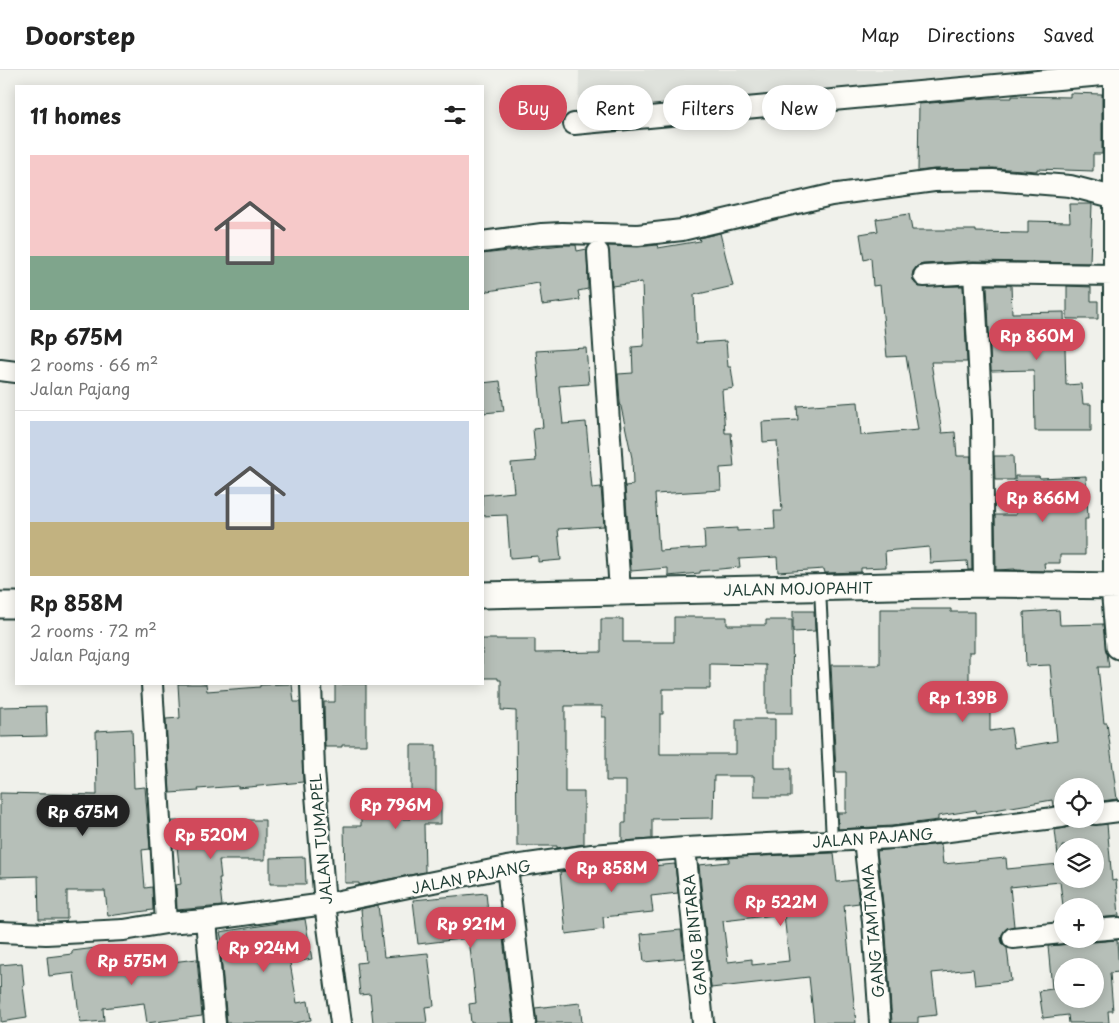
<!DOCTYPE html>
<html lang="en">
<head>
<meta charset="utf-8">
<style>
  :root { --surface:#fff; --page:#f2f2f2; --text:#222; --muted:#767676; --line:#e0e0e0; --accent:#d1495b }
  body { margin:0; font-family:"Playpen Sans",sans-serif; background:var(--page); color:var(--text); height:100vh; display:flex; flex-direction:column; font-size:19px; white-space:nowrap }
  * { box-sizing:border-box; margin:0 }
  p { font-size:16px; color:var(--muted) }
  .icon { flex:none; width:28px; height:28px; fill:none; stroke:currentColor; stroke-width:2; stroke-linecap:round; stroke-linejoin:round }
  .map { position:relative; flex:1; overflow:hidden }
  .sheet { position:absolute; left:15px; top:15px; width:469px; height:600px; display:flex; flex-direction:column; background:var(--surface); border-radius:0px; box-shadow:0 2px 12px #0003 }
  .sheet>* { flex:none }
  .hud { position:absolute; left:499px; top:15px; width:475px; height:45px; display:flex; gap:10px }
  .tools { position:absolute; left:1054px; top:708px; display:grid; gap:10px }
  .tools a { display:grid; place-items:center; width:50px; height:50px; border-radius:50%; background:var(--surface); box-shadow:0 2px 12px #0003; font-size:25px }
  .price { position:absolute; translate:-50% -42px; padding:0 11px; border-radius:18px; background:var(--accent); color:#fff; font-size:16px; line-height:32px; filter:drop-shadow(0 1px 2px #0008) }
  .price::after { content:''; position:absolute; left:50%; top:30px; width:15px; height:11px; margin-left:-8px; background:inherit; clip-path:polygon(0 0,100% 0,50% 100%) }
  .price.active { background:#222; color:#fff }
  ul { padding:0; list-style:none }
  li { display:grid; align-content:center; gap:10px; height:265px; padding:0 15px }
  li+li { border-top:1px solid var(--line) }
  li span { display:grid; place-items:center; height:155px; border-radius:0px; color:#555 }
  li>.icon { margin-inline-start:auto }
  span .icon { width:90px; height:90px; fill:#fffc; stroke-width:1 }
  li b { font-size:21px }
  h2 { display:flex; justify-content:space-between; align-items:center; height:60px; padding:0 15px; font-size:21px }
  .pill { padding:0 18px; border-radius:22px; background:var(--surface); box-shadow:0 2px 12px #0003; font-size:18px; line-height:45px }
  .pill.active { background:var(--accent); color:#fff }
  header { display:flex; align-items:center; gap:30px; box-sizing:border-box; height:70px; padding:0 25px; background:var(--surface); border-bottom:1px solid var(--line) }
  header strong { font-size:24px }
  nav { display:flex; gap:28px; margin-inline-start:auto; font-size:18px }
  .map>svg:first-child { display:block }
</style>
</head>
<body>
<header>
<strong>Doorstep</strong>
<nav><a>Map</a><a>Directions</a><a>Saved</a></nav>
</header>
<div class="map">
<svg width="1119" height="953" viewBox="0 0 1119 953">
  <rect width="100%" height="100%" fill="#f0f1eb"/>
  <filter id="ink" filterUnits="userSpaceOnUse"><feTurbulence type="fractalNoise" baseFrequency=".02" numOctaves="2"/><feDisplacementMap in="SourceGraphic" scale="10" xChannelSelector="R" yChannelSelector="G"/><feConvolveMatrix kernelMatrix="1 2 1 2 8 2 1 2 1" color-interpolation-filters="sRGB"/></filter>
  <g filter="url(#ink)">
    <path fill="#dfe2dc" d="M 579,0 L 1097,0 L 578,51 Z"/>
    <path fill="#b6bfb8" stroke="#1f3d34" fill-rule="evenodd" d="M 1070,23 L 1102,24 L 1102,84 L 1093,84 L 1093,101 L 1037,99 L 1037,101 L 993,98 L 934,99 L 918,101 L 919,34 L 987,28 L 1012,28 L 1012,26 L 1070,27 Z
      M 1069,134 L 1092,134 L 1090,193 L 973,191 L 923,194 L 917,196 L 913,201 L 912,206 L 914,212 L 919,217 L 963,216 L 967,292 L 931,292 L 942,363 L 955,362 L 957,386 L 971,386 L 972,500 L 968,500 L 967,491 L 930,493 L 929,477 L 885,481 L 886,497 L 861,498 L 861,502 L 825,503 L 824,499 L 778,502 L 777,487 L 739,489 L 740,497 L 700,501 L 700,503 L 668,506 L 668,498 L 631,501 L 625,416 L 633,415 L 632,388 L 620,332 L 618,304 L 633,303 L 632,277 L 644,276 L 642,212 L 612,216 L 608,176 L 638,177 L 657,175 L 658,178 L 700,171 L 699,168 L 720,163 L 733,216 L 694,225 L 696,273 L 726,271 L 728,297 L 731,297 L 734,318 L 722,320 L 725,363 L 731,363 L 734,397 L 720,398 L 721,420 L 655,424 L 659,481 L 705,478 L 704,460 L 737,458 L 737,461 L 775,459 L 774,441 L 782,441 L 777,371 L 763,372 L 762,352 L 798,350 L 797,336 L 858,332 L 861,365 L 918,360 L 906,286 L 887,287 L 880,215 L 873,216 L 871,188 L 864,190 L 860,164 L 878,161 L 876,149 L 909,144 L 912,160 L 976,160 L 976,162 L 1028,163 L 1028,151 L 1070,152 Z
      M 562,175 L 576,175 L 577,181 L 587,179 L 588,219 L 578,221 L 580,230 L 542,235 L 539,213 L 482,222 L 482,184 Z
      M 987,215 L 1011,215 L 1012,243 L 1064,242 L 1066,315 L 1081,314 L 1083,334 L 1091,334 L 1091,361 L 1035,361 L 1034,300 L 991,301 Z
      M 1067,216 L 1091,217 L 1091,231 L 1098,231 L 1098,249 L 1067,249 Z
      M 586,278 L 589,314 L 559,316 L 563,354 L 586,352 L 592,418 L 601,417 L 604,456 L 558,459 L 561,490 L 538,492 L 538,486 L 510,488 L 507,445 L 482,446 L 482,425 L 514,422 L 511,393 L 536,391 L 533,359 L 543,358 L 536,281 Z
      M 500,311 L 504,341 L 484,343 L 482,313 Z
      M 994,386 L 1013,386 L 1014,410 L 995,410 Z
      M 1015,406 L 1039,406 L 1040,408 L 1086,406 L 1088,449 L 1085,449 L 1085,485 L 1060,485 L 1060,493 L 1044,493 L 1045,501 L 1015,500 L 1015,499 L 996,500 L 995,445 L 1016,445 Z
      M 880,539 L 951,539 L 951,542 L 974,542 L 974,582 L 969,582 L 969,618 L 990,619 L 990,661 L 1011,658 L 1014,678 L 1057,671 L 1050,595 L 1026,596 L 1024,542 L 1059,540 L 1060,555 L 1103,554 L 1109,597 L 1098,597 L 1104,653 L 1107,653 L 1117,729 L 1095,732 L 1095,716 L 1062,716 L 1062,735 L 1053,736 L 1052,730 L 977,743 L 976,740 L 938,746 L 938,750 L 892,756 L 838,759 L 838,743 L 846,743 L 846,702 L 836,702 L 831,595 L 880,595 Z
      M 793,541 L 814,541 L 815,561 L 793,562 Z
      M 674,547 L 727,547 L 727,555 L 766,555 L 766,550 L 792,550 L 793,643 L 766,643 L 766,595 L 710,594 L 710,619 L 663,619 L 663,644 L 660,644 L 660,684 L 736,684 L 736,649 L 775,649 L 775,698 L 791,698 L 791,727 L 754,727 L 754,706 L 714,706 L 713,748 L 652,749 L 652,769 L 622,771 L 622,753 L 626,753 L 626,711 L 606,711 L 606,647 L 602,647 L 602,636 L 565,636 L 565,722 L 584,722 L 584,774 L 557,778 L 557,776 L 517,776 L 516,641 L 501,640 L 501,610 L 498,610 L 498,608 L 482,608 L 482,569 L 535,569 L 535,583 L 601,582 L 601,549 L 623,549 L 623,572 L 674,572 Z
      M 178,614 L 206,614 L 207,621 L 260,617 L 260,615 L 292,614 L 294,632 L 300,632 L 303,712 L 238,718 L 238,716 L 198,719 L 199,721 L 170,723 L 166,649 L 180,648 Z
      M 335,614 L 366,614 L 366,675 L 342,675 L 342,677 L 325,677 L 324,632 L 335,632 Z
      M 46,636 L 47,666 L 0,667 L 0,637 Z
      M 132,659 L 134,718 L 145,717 L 150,779 L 142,780 L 145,818 L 152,817 L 153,840 L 108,846 L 105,821 L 67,821 L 67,849 L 39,849 L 38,806 L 0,807 L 0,723 L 97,725 L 96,661 Z
      M 411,675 L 436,675 L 436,729 L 441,729 L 441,754 L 424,754 L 425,802 L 359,815 L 359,813 L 345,813 L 344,756 L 361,756 L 361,749 L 411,749 Z
      M 1073,749 L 1084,749 L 1091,755 L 1107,754 L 1112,811 L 1116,810 L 1119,846 L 1095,848 L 1095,836 L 1063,836 L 1060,812 L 1010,817 L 1014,856 L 1006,859 L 1002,864 L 1001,869 L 1003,875 L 1007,878 L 1011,911 L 975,915 L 973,899 L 932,903 L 937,945 L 918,947 L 918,953 L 892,953 L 885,851 L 877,781 L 941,774 L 943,794 L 1006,788 L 1007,799 L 1059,794 L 1055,760 L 1069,757 ZM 1062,776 L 1095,776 L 1095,809 L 1062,809 Z
      M 239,750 L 265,750 L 265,790 L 219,790 L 221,808 L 219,808 L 222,836 L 177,840 L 176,815 L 181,814 L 177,776 L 173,776 L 172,751 L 202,751 L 205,776 L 239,773 Z
      M 834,783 L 837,812 L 856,810 L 859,833 L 844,835 L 856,953 L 814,953 L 809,907 L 711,918 L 699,795 L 729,792 L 729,788 L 739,787 ZM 784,844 L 789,891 L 752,895 L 752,889 L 728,892 L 723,851 Z
      M 305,787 L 306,814 L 270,814 L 270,788 Z
      M 652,792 L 652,796 L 675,794 L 678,823 L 651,826 L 653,842 L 603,847 L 604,859 L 566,864 L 560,802 L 593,797 Z
      M 486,823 L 489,852 L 501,851 L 513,953 L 471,953 L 469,934 L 476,933 L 469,868 L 418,874 L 413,830 Z
      M 378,835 L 384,887 L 428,883 L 434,936 L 425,937 L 427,953 L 373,953 L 370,924 L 360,925 L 357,893 L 366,892 L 361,839 Z
      M 305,849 L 312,889 L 290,893 L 297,933 L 308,931 L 311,950 L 294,953 L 227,953 L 221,886 L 222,886 L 222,883 L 224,882 L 220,862 Z
      M 681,860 L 684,888 L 644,892 L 641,864 Z
      M 1117,870 L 1119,902 L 1110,903 L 1113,941 L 1108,941 L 1109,953 L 1069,953 L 1068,945 L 1043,948 L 1039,921 L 1052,919 L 1048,876 ZM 1062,896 L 1095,896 L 1095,929 L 1062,929 Z
      M 96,878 L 98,895 L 154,888 L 155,894 L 197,889 L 202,946 L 147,953 L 144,933 L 103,938 L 104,951 L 80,953 L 74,903 L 49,906 L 47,887 L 72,884 L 72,881 Z
      M 22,893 L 24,916 L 23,916 L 27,948 L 1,952 L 0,895 Z
      M 580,933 L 582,953 L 537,953 L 535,938 Z"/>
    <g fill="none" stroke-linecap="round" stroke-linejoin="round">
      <defs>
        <path id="service" d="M 820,518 L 832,771"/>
        <path id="minor" d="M 1114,0 L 1114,516
          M 574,54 L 1113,4
          M 482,172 L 542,164 L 562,163 L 638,165 L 682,160 L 831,125 L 934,111 L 993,110 L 1070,116 L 1113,127
          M 598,182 L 620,522
          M 974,203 L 982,349 L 984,514
          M 924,206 L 974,203 L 1113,205
          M 0,300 L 16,302
          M 152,614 L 166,853
          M 311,614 L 314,700 L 325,834 L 341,953
          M 1095,744 L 1119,741
          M 864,769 L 873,852 L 880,953
          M 685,778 L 703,953
          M 507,797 L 525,953
          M 206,850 L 215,953
          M 1095,860 L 1119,858
          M 0,862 L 46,864 L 124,860 L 166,853 L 206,850 L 325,834 L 507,797 L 592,785 L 685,778 L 893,768 L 1062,747
          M 1013,868 L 1062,863"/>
        <path id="tertiary" d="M 1114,516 L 1119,576
          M 482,525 L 984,514 L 1119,516
          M 0,535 L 16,535"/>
      </defs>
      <use href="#service" stroke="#1f3d34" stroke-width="14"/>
      <use href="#minor" stroke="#1f3d34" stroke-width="24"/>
      <use href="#tertiary" stroke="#1f3d34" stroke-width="29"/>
      <use href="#service" stroke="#fdfcf7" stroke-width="10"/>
      <use href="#minor" stroke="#fdfcf7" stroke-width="20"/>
      <use href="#tertiary" stroke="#fdfcf7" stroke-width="25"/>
    </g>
  </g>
  <g text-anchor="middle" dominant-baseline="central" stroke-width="5" stroke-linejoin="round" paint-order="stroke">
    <g font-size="15" fill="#1f3d34" stroke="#fdfcf7">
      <text transform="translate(798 518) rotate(-1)">JALAN MOJOPAHIT</text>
      <text transform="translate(873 767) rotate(-4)">JALAN PAJANG</text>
      <text transform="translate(320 769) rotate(-95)">JALAN TUMAPEL</text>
      <text transform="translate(471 806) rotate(-11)">JALAN PAJANG</text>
      <text transform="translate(872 861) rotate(-95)">GANG TAMTAMA</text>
      <text transform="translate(694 865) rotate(-96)">GANG BINTARA</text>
    </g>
  </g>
</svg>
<div class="tools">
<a><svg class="icon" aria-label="locate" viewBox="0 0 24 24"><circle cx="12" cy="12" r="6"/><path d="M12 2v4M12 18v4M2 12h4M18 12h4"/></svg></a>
<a><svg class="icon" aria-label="layers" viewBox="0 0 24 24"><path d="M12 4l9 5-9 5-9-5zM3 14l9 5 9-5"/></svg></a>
<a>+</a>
<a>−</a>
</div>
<b class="price" style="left:1037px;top:291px">Rp 860M</b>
<b class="price" style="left:1043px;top:453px">Rp 866M</b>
<b class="price" style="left:963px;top:653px">Rp 1.39B</b>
<b class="price" style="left:396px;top:760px">Rp 796M</b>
<b class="price active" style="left:83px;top:767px">Rp 675M</b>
<b class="price" style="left:211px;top:790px">Rp 520M</b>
<b class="price" style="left:612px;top:823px">Rp 858M</b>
<b class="price" style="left:781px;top:857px">Rp 522M</b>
<b class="price" style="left:471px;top:879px">Rp 921M</b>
<b class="price" style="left:264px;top:903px">Rp 924M</b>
<b class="price" style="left:132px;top:916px">Rp 575M</b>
<div class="hud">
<a class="pill active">Buy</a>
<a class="pill">Rent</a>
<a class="pill">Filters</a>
<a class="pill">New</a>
</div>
<section class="sheet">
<h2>11 homes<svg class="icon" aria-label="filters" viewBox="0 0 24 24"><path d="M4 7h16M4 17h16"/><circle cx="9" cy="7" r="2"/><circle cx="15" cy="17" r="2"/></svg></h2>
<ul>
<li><span style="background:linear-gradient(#f6c9c9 65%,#7fa58c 0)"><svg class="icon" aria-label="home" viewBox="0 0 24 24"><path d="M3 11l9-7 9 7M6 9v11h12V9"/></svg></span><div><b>Rp 675M</b><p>2 rooms · 66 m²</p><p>Jalan Pajang</p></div></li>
<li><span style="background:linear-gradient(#c9d6e8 65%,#c2b280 0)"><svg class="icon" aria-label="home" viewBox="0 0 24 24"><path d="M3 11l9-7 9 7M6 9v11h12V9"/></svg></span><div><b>Rp 858M</b><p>2 rooms · 72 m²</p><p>Jalan Pajang</p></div></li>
</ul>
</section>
</div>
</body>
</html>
